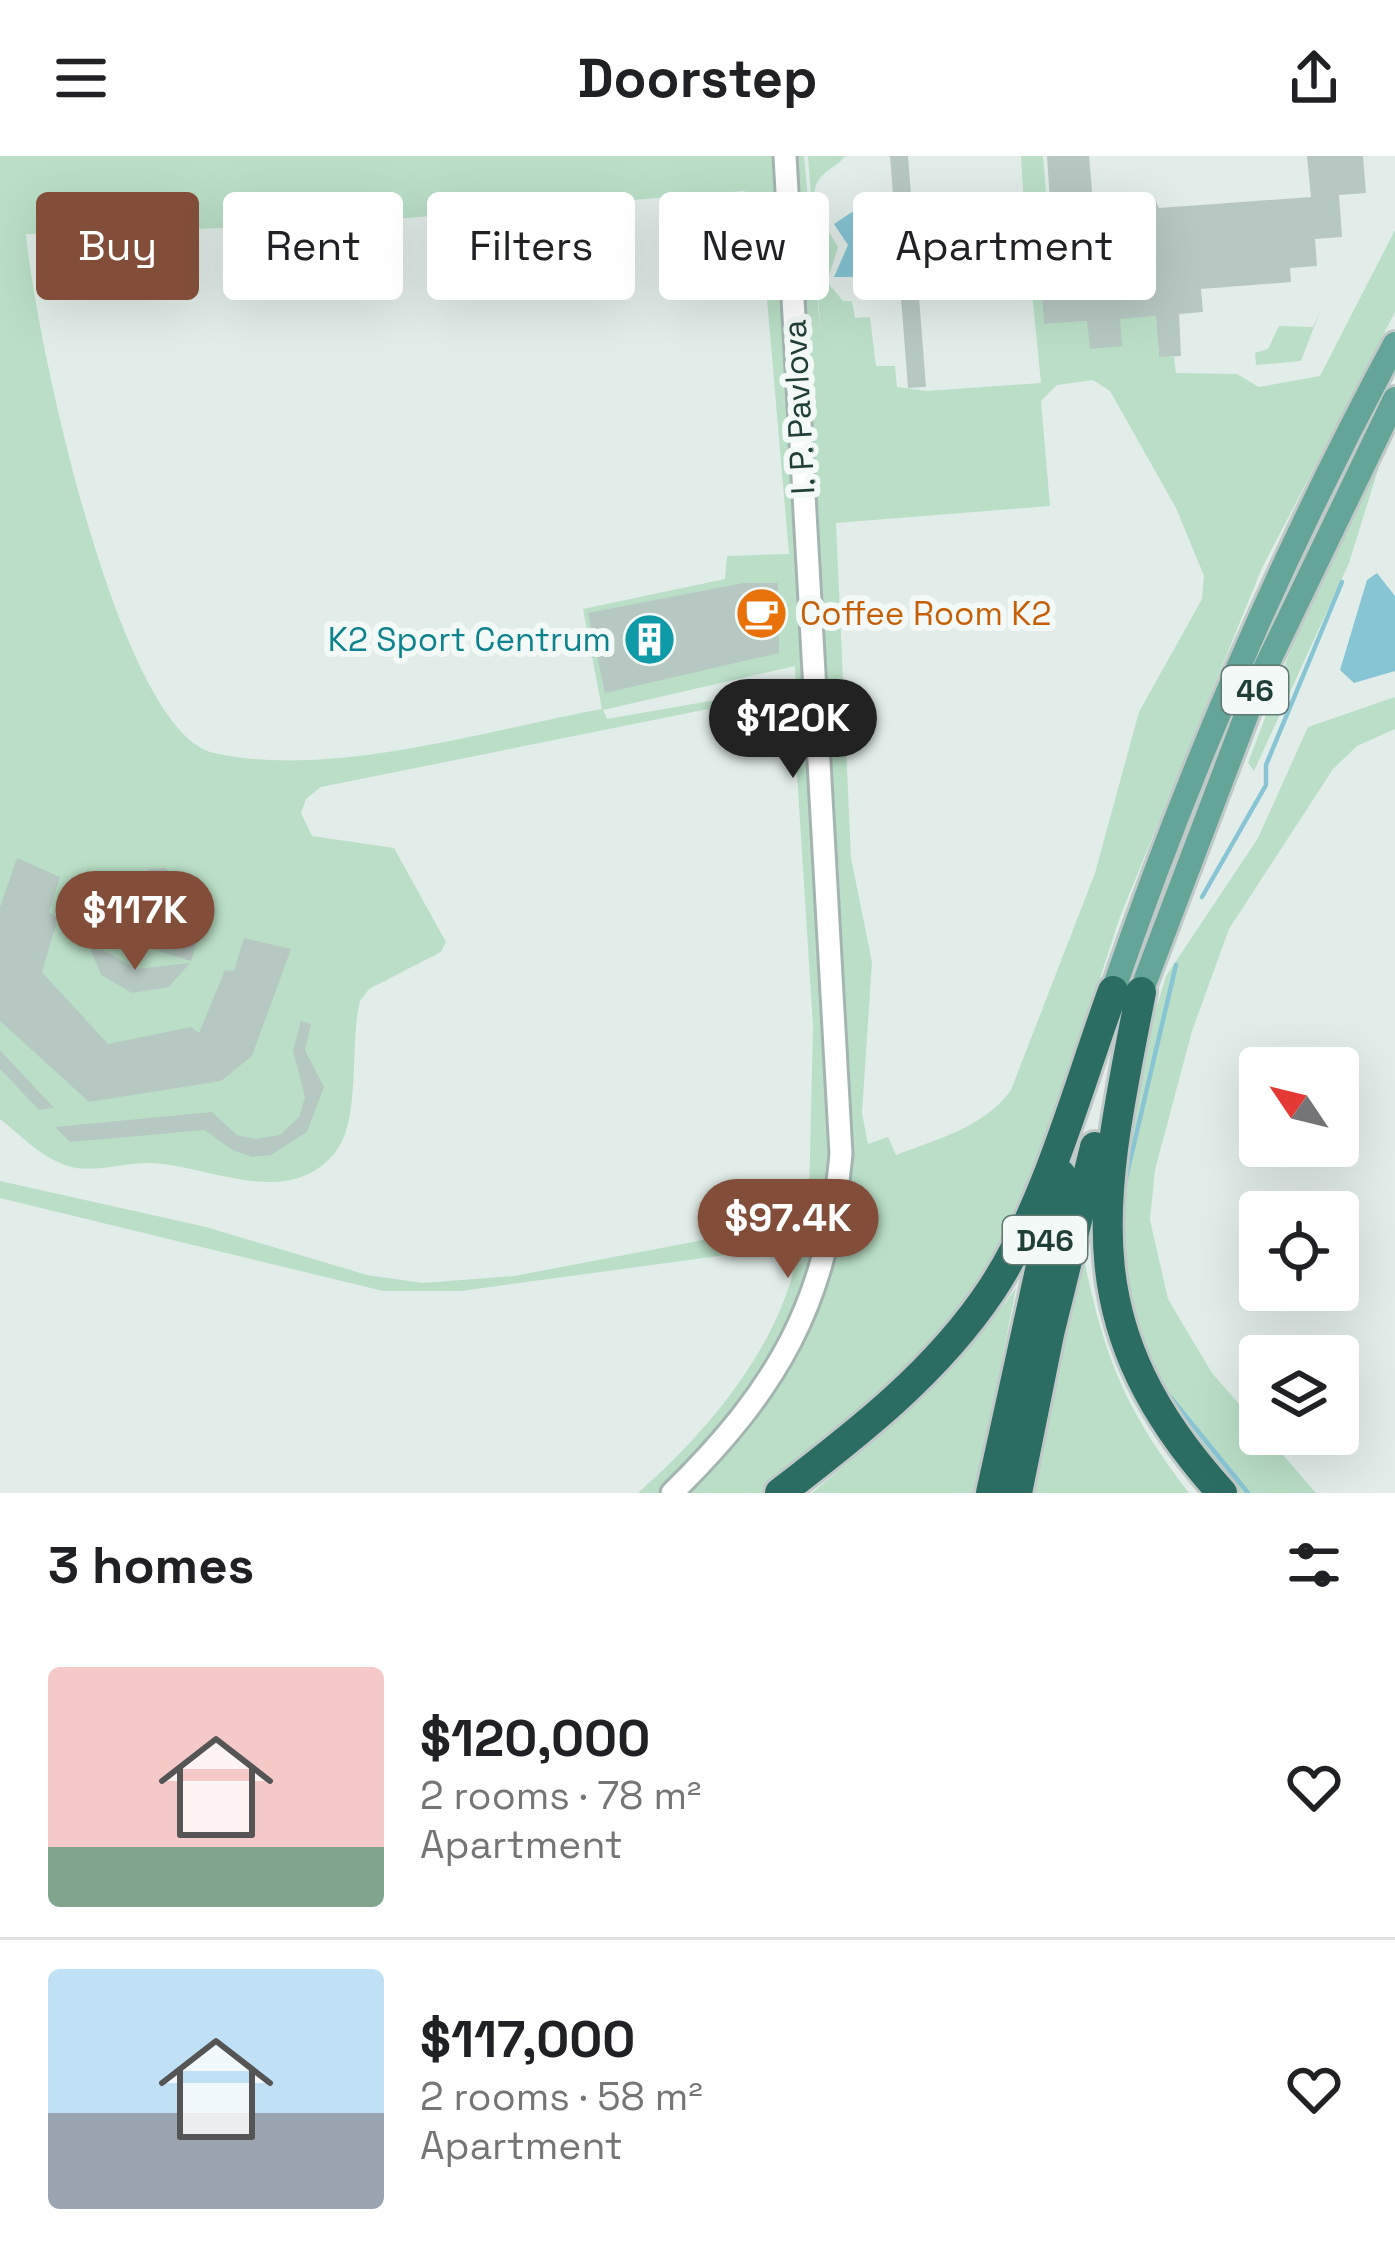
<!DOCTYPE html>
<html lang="en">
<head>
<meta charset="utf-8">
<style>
  :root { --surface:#fff; --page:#f6f6f6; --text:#202124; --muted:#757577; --line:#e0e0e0; --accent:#824e3a }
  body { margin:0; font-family:"Space Grotesk",sans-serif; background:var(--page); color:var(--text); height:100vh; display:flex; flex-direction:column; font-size:45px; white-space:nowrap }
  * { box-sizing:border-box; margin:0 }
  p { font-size:39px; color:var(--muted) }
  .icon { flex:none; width:66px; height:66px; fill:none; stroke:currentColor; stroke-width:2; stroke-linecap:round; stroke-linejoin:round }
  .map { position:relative; height:1337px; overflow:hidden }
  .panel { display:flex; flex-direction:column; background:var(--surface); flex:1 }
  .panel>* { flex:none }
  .top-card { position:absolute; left:36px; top:36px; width:1323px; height:108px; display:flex; gap:24px }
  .needle { width:78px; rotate:305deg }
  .controls { position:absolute; left:1239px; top:891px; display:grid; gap:24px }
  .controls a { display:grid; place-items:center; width:120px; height:120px; border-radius:12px; background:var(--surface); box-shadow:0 12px 48px #0002; font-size:60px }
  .price { position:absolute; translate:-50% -102px; padding:0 27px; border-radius:42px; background:var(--accent); color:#fff; font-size:39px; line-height:78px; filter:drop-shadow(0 3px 6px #0008) }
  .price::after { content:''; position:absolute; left:50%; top:72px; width:36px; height:27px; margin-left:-18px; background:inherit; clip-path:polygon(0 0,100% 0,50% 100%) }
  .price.current { background:#222; color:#fff }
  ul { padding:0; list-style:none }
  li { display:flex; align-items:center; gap:36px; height:300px; padding:0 48px }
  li+li { border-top:3px solid var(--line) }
  li span { display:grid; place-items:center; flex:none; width:336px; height:240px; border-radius:12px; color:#555 }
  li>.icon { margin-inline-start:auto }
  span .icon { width:144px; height:144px; fill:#fffc; stroke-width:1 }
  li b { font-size:51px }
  h2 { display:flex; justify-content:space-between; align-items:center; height:144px; padding:0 48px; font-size:51px }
  .pill { padding:0 42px; border-radius:12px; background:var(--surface); box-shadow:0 12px 48px #0002; font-size:42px; line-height:108px }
  .pill.current { background:var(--accent); color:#fff }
  header { display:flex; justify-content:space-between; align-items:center; height:156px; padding:0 48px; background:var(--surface); font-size:54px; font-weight:700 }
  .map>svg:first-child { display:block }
</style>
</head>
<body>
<header><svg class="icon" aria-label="menu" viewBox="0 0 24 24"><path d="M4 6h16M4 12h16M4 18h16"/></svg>Doorstep<svg class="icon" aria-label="share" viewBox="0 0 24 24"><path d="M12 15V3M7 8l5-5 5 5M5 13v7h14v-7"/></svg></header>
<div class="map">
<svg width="1395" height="1337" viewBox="0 0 1395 1337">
  <rect width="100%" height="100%" fill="#e2ede9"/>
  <path fill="#badfc6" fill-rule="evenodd" d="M 0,0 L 804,0 L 821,180 L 808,0 L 845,0 C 838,10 831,10 823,19 C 801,40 827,71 838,91 L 827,126 L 843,145 L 852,145 L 855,162 L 870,161 L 876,210 L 895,210 L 897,231 L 927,235 L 1041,227 L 1024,56 L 1036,56 L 1044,168 L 1156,160 L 1159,200 L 1174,201 L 1176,217 L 1237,218 L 1259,231 L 1320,220 L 1395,74 L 1395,156 L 1262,412 L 1120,761 L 1034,1024 L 969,1152 L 834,1282 L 765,1337 L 638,1337 C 707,1276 777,1194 797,1101 L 784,1091 L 461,1135 L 383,1135 L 0,1042 L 0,1025 L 206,1071 L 367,1119 L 423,1127 L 514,1120 L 761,1073 L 793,1061 L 809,1042 L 813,870 L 794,571 L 789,544 L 778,539 L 321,631 L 306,643 L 301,657 L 312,680 L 394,692 L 446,786 L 441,796 L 369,833 L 360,845 C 349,887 362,966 334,998 C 286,1054 209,1009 150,1007 C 124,1006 93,1018 68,1010 C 40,1001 22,980 0,963 ZM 744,35 L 752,40 L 760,62 L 789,398 L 727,400 L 725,423 L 583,453 L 602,553 C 487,574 330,623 214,597 C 117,576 34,170 26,78 L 319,69 ZM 1093,224 L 1110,235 L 1176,352 L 1204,420 L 1202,443 L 1139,556 L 1095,717 L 1011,934 C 985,971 937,983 896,999 L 888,981 L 868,988 L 862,957 L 872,806 L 851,702 L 836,367 L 1050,350 L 1041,245 L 1057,229 ZM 795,510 L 796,530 L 607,563 L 603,554 Z
    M 1021,0 L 1043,0 L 1047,49 L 1024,51 Z
    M 1322,150 L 1301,205 L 1256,209 L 1255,197 L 1268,193 L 1279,170 L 1313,171 Z
    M 1391,272 L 1349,407 L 1254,615 L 1248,607 L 1316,426 Z
    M 1395,541 L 1395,573 L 1357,590 L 1333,613 L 1229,773 L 1192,875 L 1155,1014 L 1150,1064 L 1168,1143 L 1212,1217 L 1316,1337 L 1230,1337 L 1190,1293 L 1119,1137 L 1124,960 L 1166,820 L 1258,682 L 1308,571 Z
    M 1083,1098 C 1104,1202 1125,1253 1189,1337 L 1034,1337 Z
    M 1016,1132 L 976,1337 L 812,1337 C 888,1273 957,1213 1016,1132 Z"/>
  <path fill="#87c5d5" d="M 885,51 L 889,109 L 861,111 L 861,121 L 834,121 L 848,89 L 834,68 L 855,54 Z
    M 1377,417 L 1395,440 L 1395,515 L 1354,527 L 1340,514 L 1367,424 Z"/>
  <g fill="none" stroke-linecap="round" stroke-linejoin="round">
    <path stroke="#87c5d5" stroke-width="4.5" d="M 1202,741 L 1266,629 L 1266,609 L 1342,426
      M 1125,1026 L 1176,809
      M 1171,1242 L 1248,1337"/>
  </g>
  <path fill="#b7c8c2" d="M 890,0 L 908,0 L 926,231 L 908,232 Z
    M 1047,0 L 1089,0 L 1094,58 L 1122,55 L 1125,43 L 1154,41 L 1159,52 L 1311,41 L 1307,0 L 1363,0 L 1366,37 L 1339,39 L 1342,81 L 1315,83 L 1317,110 L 1290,112 L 1291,126 L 1201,133 L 1203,156 L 1179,158 L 1181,200 L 1159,201 L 1156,160 L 1120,163 L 1122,190 L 1090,193 L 1087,165 L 1044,168 L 1036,62 L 1051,61 Z
    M 743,427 L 778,427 L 779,497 L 605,537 L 588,457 Z
    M 17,702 L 60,721 L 49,756 L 58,762 L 42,816 L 108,888 L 191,871 L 199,877 L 225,814 L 234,815 L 244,782 L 291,793 L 252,900 L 221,925 L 89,946 L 0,865 L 0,751 Z
    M 165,712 L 178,723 L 174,766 L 201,772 L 191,805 L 88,773 L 101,739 L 127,750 L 149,713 Z
    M 87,785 L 137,813 L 190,807 L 169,831 L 132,837 L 101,819 Z
    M 301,865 L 311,868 L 305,894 L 324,931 L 307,976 L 271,999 L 252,1001 L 232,994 L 205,974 L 70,986 L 55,971 L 212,956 L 237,979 L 255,983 L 280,979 L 299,961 L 305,941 L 293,895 Z
    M 0,894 L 54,952 L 39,954 L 0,913 Z"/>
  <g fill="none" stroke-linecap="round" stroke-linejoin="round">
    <defs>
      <path id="minor" d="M 672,1337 C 777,1234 828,1146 841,998 L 785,0"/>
      <path id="major" d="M 1113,835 C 1190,611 1283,396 1395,188
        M 1141,836 L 1260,523 L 1395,243"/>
      <path id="highway" d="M 1141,836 C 1101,1042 1068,1167 1222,1337
        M 780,1337 C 858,1277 937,1216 992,1133 C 1047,1049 1078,930 1113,835
        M 991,1337 L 1061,1019
        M 1017,1337 L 1049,1178 L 1095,991"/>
    </defs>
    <use href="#minor" stroke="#a4b5b1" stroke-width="27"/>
    <use href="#major" stroke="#c1c9c8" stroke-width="30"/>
    <use href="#highway" stroke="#c1c9c8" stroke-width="36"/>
    <use href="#minor" stroke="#fff" stroke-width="21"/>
    <use href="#major" stroke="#64a598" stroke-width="24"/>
    <use href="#highway" stroke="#2b6d63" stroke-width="30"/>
  </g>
  <defs>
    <symbol id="cafe-disc" viewBox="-11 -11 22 22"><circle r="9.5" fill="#e8710a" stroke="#f3f9f6"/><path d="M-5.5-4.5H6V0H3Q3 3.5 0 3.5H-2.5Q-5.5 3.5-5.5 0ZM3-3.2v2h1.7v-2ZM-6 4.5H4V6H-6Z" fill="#fff"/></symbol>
    <symbol id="building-disc" viewBox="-11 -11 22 22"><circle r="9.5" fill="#0f9aa8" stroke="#f3f9f6"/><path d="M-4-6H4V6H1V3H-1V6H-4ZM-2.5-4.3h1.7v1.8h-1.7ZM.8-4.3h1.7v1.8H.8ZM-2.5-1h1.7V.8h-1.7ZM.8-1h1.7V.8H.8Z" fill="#fff"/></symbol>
  </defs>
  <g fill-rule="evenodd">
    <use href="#cafe-disc" x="732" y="428" width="59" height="59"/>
    <use href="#building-disc" x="620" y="454" width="59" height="59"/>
  </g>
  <g text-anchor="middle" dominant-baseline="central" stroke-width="12" stroke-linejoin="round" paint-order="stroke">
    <g fill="#f3f9f6" stroke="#607772" stroke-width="3">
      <rect x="1222" y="510" width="66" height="48" rx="9"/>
      <rect x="1003" y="1060" width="84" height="48" rx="9"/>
    </g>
    <g font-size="30" font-weight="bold" fill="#213f39">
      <text x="1255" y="534">46</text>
      <text x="1045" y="1084">D46</text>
    </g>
    <g font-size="33" fill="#213f39" stroke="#f3f9f6">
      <text transform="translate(799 251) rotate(-93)">I. P. Pavlova</text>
    </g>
    <g font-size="33" fill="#c56008" stroke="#f3f9f6" text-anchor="start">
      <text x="800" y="458">Coffee Room K2</text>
    </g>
    <g font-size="33" fill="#0d838f" stroke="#f3f9f6" text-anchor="end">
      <text x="611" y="484">K2 Sport Centrum</text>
    </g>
  </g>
</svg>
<div class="controls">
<a><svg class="needle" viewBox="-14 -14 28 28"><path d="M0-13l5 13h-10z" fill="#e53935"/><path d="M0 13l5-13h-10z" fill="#757577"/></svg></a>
<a><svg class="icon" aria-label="locate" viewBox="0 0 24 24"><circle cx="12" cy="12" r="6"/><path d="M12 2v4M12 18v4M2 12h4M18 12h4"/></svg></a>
<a><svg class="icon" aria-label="layers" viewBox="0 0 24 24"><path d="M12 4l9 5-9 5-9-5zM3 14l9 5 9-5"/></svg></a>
</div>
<b class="price current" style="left:793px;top:625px">$120K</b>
<b class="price" style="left:135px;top:817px">$117K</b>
<b class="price" style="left:788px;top:1125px">$97.4K</b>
<div class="top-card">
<a class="pill current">Buy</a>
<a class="pill">Rent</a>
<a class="pill">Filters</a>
<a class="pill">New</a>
<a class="pill">Apartment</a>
</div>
</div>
<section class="panel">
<h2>3 homes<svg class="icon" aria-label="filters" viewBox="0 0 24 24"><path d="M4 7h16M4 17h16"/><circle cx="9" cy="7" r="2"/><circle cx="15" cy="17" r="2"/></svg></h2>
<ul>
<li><span style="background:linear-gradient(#f6c9c9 75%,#7fa58c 0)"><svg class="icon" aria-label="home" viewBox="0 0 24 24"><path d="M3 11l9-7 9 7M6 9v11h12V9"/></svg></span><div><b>$120,000</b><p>2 rooms · 78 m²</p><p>Apartment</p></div><svg class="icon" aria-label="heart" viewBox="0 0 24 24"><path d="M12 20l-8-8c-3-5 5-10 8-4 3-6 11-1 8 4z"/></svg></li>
<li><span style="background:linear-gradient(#bfe0f5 60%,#9aa5b1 0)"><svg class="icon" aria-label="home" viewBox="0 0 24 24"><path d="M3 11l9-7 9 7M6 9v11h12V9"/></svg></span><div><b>$117,000</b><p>2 rooms · 58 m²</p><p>Apartment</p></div><svg class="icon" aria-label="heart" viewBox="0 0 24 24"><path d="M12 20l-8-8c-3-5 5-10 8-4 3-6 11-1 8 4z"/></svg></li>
</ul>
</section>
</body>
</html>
